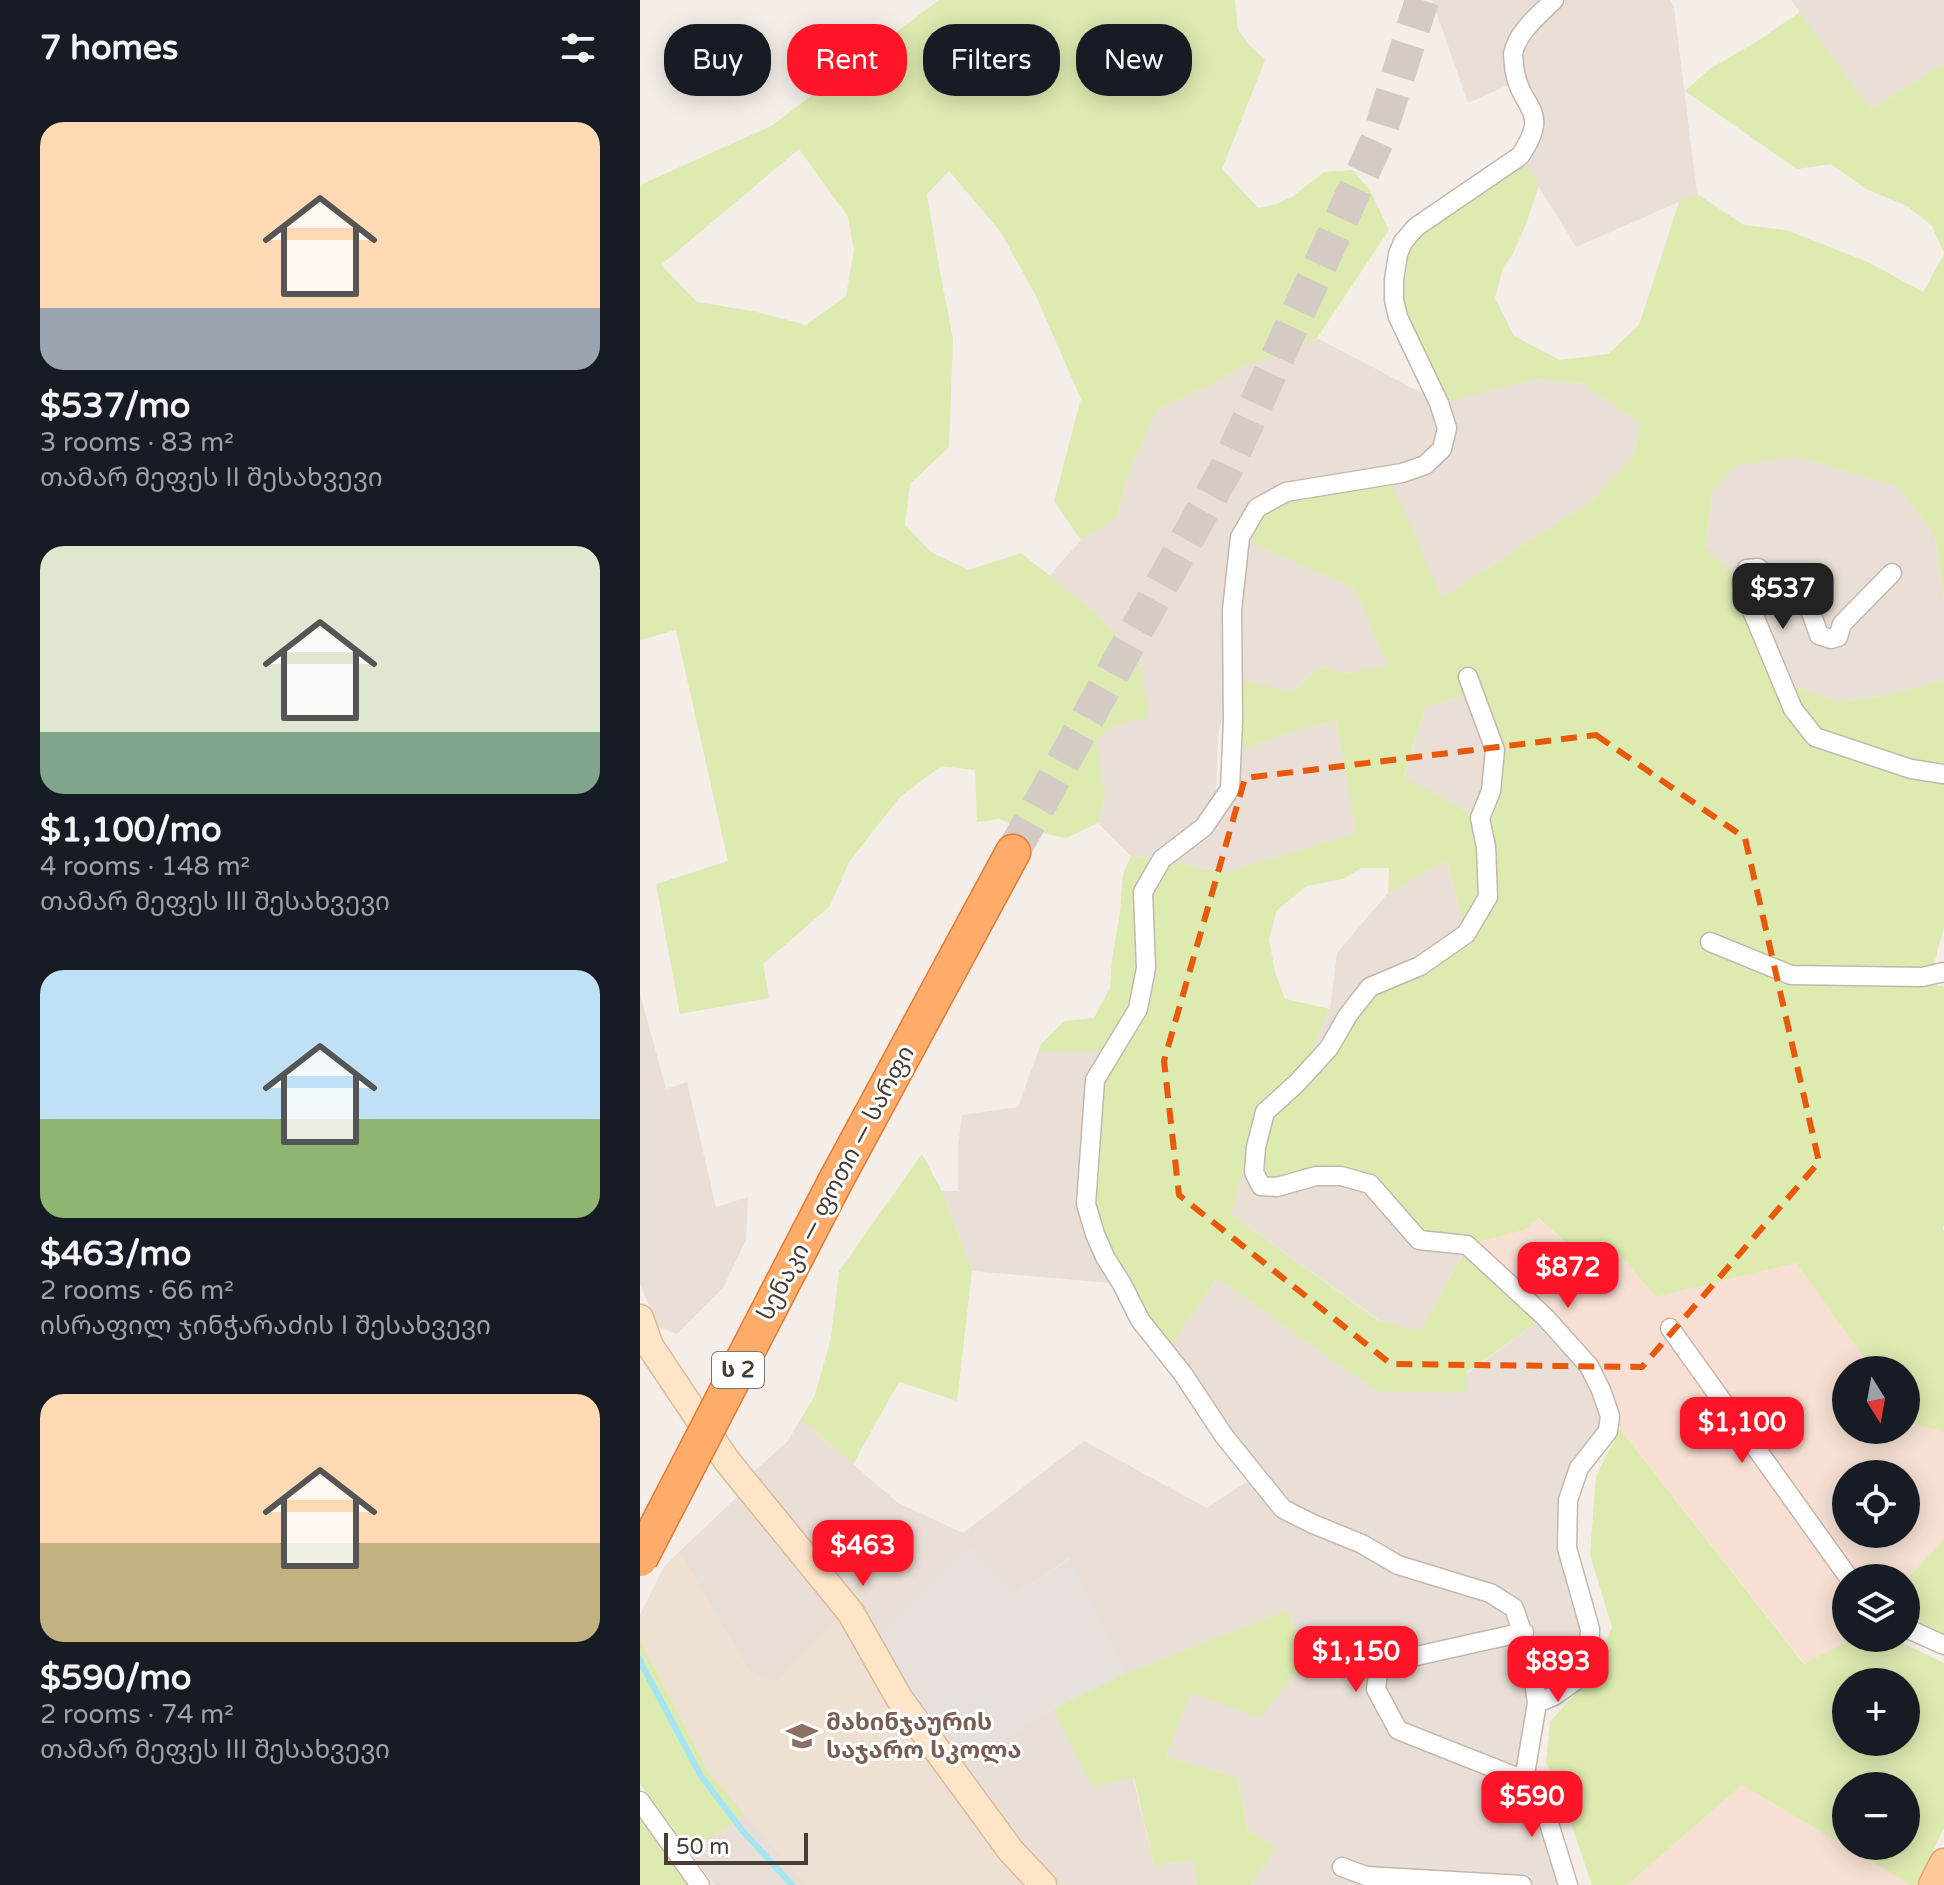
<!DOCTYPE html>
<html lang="en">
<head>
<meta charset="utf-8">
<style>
  :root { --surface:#171b24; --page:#20242c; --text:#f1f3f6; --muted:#9ea1a6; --accent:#ff1527 }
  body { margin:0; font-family:"Varela Round","Noto Sans Georgian",sans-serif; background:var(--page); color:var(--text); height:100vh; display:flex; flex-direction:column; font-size:30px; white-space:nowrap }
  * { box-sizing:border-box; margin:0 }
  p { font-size:26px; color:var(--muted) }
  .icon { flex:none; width:44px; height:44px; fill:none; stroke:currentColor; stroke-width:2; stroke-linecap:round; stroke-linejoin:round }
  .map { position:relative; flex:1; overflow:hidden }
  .details { display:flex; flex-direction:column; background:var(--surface); width:640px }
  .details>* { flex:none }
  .hud { position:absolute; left:24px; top:24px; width:760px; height:72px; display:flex; gap:16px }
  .needle { width:52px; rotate:169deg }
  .controls { position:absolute; left:1192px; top:1356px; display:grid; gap:16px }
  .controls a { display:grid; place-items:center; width:88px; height:88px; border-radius:50%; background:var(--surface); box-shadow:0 4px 20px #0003; font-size:40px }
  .scale { position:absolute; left:24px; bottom:20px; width:144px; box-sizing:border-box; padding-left:8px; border:4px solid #493d36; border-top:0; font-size:22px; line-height:28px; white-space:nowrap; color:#493d36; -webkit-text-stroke:6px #fff; paint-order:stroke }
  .price { position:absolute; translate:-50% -68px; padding:0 18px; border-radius:16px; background:var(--accent); color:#fff; font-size:26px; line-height:52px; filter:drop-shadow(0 2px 4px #0008) }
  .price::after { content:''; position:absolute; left:50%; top:48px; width:24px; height:18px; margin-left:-12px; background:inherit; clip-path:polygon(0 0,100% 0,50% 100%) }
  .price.current { background:#222; color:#fff }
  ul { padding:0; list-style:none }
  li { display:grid; align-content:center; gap:16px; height:424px; padding:0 40px }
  li span { display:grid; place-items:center; height:248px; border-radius:24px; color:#555 }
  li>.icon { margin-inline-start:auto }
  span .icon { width:144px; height:144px; fill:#fffc; stroke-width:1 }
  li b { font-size:34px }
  h2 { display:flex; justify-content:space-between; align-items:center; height:96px; padding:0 40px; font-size:34px }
  .tag { padding:0 28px; border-radius:32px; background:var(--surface); box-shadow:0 4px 20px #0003; font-size:28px; line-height:72px }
  .tag.current { background:var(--accent); color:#fff }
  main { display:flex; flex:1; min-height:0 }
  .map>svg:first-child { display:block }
</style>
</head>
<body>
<main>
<section class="details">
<h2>7 homes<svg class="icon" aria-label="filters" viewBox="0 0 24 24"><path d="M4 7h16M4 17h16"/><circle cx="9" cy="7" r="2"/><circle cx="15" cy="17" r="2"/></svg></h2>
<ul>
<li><span style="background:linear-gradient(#ffd9b3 75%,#9aa5b1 0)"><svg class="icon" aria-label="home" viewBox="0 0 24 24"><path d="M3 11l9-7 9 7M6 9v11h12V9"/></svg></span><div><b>$537/mo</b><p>3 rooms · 83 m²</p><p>თამარ მეფეს II შესახვევი</p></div></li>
<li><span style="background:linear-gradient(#dfe7d0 75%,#7fa58c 0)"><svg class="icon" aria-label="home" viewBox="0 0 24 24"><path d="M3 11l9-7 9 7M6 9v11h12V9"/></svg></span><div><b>$1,100/mo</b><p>4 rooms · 148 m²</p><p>თამარ მეფეს III შესახვევი</p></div></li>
<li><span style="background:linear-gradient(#bfe0f5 60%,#8fb573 0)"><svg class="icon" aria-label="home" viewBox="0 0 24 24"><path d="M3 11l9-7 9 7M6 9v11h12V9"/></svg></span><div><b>$463/mo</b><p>2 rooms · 66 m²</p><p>ისრაფილ ჯინჭარაძის I შესახვევი</p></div></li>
<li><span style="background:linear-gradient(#ffd9b3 60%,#c2b280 0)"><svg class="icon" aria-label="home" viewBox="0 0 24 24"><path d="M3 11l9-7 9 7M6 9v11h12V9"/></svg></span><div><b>$590/mo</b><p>2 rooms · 74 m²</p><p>თამარ მეფეს III შესახვევი</p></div></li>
</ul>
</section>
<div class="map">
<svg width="1304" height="1885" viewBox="0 0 1304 1885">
  <rect width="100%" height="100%" fill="#f5eee8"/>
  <path fill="#e9dfd6" d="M 792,0 L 1030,0 L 1034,7 L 1057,194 L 936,247 L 880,156 L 891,141 L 875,82 L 828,103 Z
    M 1151,0 L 1304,0 L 1304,63 L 1231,110 Z
    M 677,338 L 799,402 L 899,379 L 943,384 L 1001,423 L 994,455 L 953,500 L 802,598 L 601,537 L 715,589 L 749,667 L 709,673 L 679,667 L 652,692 L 584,715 L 578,732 L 576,805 L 513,858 L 491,856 L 458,823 L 465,799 L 455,741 L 474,725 L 498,656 L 444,603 L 409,576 L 441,540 L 476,518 L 490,469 L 517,410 L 574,383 L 605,365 L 649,353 Z
    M 1154,456 L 1257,486 L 1295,535 L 1304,598 L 1304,680 L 1249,695 L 1198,702 L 1150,685 L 1122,631 L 1096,608 L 1065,547 L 1073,491 L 1095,465 Z
    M 834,693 L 855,750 L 840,818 L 764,778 L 785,707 Z
    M 696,721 L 718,833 L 583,873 L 522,859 L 590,789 L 592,754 L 652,732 Z
    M 807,860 L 826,934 L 657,1083 L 690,1009 L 697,953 L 748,893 Z
    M 0,994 L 26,1089 L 47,1082 L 76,1207 L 108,1197 L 106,1240 L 83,1288 L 37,1334 L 18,1327 L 0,1284 Z
    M 473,1049 L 482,1284 L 332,1271 L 302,1191 L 318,1191 L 318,1147 L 322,1115 L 378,1107 L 398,1052 Z
    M 604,1166 L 614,1172 L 701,1176 L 827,1245 L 781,1332 L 740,1321 L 591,1214 Z
    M 577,1278 L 736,1391 L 827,1373 L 905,1317 L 949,1366 L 970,1416 L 928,1500 L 949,1661 L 897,1703 L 885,1780 L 928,1885 L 611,1885 L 636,1848 L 608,1830 L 597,1778 L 526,1756 L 551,1691 L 619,1717 L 666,1661 L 648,1610 L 484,1674 L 430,1558 L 372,1596 L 228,1646 L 218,1600 L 112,1473 L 147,1442 L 161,1419 L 258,1503 L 323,1533 L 444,1441 L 567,1508 L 615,1476 L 526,1353 Z
    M 100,1494 L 200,1616 L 136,1683 L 109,1671 L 39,1552 Z
    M 413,1709 L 452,1785 L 493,1778 L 514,1866 L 553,1860 L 557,1885 L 403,1885 L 310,1769 Z
    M 105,1814 L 167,1885 L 74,1885 L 50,1852 Z"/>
  <path fill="#f7e0d3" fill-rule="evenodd" d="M 897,1218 L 953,1266 L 975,1249 L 1016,1297 L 1156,1263 L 1233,1370 L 1206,1370 L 1206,1430 L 1266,1430 L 1266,1415 L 1272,1423 L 1304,1432 L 1304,1539 L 1266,1580 L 1266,1578 L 1206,1578 L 1206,1638 L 1214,1638 L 1165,1664 L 970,1416 L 961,1390 L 827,1245 L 884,1230 ZM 1206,1474 L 1266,1474 L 1266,1534 L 1206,1534 Z
    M 1102,1785 L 1271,1885 L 987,1885 Z"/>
  <path fill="#e7e0dd" d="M 330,1546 L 372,1596 L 431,1558 L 484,1674 L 413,1709 L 310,1769 L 228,1646 Z"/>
  <path fill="#eee0d2" d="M 39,1552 L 109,1671 L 136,1683 L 200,1616 L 387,1885 L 167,1885 L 69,1773 L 0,1640 L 0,1615 L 23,1568 Z"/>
  <path fill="#ddeab0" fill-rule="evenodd" d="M 299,0 L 595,0 L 598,30 L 610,46 L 625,60 L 582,169 L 618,208 L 637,204 L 653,196 L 684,172 L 712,170 L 730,190 L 749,230 L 677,338 L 649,353 L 605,365 L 574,383 L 517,410 L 490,469 L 476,518 L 441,540 L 414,501 L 441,399 L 395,294 L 360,231 L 309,171 L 287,194 L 297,256 L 313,339 L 309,447 L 270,484 L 265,525 L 291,552 L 329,570 L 381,553 L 444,603 L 498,656 L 509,717 L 474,725 L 456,741 L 465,799 L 458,823 L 426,838 L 382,829 L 360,819 L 337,822 L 335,770 L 301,766 L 260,797 L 209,862 L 190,906 L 123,964 L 129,998 L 40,1014 L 16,884 L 88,861 L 36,630 L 0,640 L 0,185 L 131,126 ZM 159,149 L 208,217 L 214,250 L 206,296 L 166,325 L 117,312 L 57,302 L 21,265 Z
    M 1160,12 L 1231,110 L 1304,63 L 1304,253 L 1292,226 L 1267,206 L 1226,189 L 1191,164 L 1157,169 L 1045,91 L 1071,68 L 1113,44 Z
    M 880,156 L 899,186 L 886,224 L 873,254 L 863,267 L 855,298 L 874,336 L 920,360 L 968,354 L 999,325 L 1039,202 L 1057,194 L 1104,225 L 1146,230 L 1228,262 L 1283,292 L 1304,254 L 1304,598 L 1295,535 L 1257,486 L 1154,456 L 1095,466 L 1073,491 L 1065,547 L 1102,583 L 1105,594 L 1093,600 L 1095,608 L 1122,631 L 1151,685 L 1198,702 L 1249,695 L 1304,680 L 1304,927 L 1289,983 L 1304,987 L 1304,1224 L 1302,1229 L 1304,1230 L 1304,1432 L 1271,1423 L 1266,1415 L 1266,1370 L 1233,1370 L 1156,1263 L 1016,1297 L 975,1249 L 953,1266 L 898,1218 L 884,1230 L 828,1245 L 905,1317 L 827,1372 L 825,1393 L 736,1391 L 577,1278 L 526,1353 L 455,1234 L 455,1080 L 473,1050 L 398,1052 L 401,1044 L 424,1021 L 454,1018 L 470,988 L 472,960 L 480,912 L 483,874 L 491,856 L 522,859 L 583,873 L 717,833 L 696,721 L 652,732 L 592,754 L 593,678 L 652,692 L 679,667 L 709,673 L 748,666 L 715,589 L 600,537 L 617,508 L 748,475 L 802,598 L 953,500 L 994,455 L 1001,423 L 943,384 L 898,379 L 799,403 L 758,317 L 763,242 ZM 834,693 L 855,750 L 839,818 L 764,777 L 785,707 ZM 807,860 L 826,934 L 730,987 L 659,1080 L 690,1009 L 645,999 L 635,972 L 629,939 L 637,910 L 667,886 L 703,879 L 721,868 L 749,868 L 748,893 ZM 604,1167 L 637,1187 L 701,1176 L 730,1184 L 779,1240 L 827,1246 L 781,1331 L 739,1321 L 591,1214 Z
    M 282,1154 L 302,1191 L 332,1271 L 317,1401 L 259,1382 L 213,1464 L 161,1419 L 175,1395 L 191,1338 L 199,1271 Z
    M 980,1429 L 1164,1664 L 1214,1638 L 1252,1638 L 1304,1663 L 1304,1828 L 1276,1885 L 1271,1885 L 1102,1785 L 987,1885 L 952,1885 L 925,1806 L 906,1762 L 910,1722 L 952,1675 L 972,1627 L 950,1555 L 956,1476 ZM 1206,1682 L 1266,1682 L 1266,1742 L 1206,1742 ZM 1206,1786 L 1266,1786 L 1266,1846 L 1206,1846 Z
    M 1304,1539 L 1304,1634 L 1266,1616 L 1266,1580 Z
    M 648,1610 L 666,1661 L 619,1718 L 551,1692 L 526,1756 L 597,1778 L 608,1830 L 636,1848 L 611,1885 L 557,1885 L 553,1860 L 514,1866 L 494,1778 L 452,1786 L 413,1709 L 484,1674 Z
    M 0,1640 L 69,1773 L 105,1814 L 50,1852 L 0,1784 Z
    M 0,1812 L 51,1885 L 0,1885 Z"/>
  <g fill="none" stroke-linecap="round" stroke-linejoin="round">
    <path stroke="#a3e5f3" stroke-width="6" d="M 0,1659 L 2,1665 L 61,1776 L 102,1830 L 152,1885"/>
    <path stroke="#d3cbc4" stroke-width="34" stroke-dasharray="34 17" stroke-linecap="butt" d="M 373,852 L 587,467 L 738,139 L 782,0"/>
    <defs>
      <path id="street" d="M 914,0 C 899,15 877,32 873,54 C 873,55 874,64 874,66 C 879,111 913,107 880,156 L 776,227 L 763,242 L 758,254 L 754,280 L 754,300 L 758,317 L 799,403 L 807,428 L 802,449 L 785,465 L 762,473 L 646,492 L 617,508 L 600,537 L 592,610 L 593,721 L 590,789 L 564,827 L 522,859 L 503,892 L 506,968 L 498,1009 L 455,1080 L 446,1204 L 455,1234 L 465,1257 L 482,1284 L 500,1320 L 543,1374 L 584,1436 L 643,1509 L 673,1524 L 722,1544 L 758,1565 L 850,1593 L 874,1608 L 891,1659 L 897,1703 L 884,1780 L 908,1820 L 928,1885
        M 1252,573 L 1202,624 L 1198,637 L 1191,639 L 1179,635 L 1168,604 L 1118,568 L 1107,569 L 1102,583 L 1105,594 L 1153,709 L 1175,737 L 1271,769 L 1304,774
        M 828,677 L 855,750 L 851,791 L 840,818 L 846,847 L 848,897 L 826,934 L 780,966 L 730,987 L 708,1015 L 689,1048 L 657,1083 L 625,1112 L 616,1147 L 614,1172 L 621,1186 L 637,1187 L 676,1176 L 701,1176 L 730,1184 L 779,1240 L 827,1245 L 905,1317 L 949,1366 L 961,1390 L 970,1416 L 968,1431 L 939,1468 L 928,1500 L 927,1548 L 950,1629 L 949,1661 L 935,1681 L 914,1696 L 897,1703
        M 1070,942 L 1151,975 L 1282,977 L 1304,972
        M 1030,1328 L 1209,1578
        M 1266,1628 L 1304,1645
        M 884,1632 L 754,1661 L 738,1673 L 736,1689 L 758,1730 L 884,1780
        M 0,1801 L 60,1885
        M 702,1867 L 726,1876 L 882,1885"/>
      <path id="secondary" d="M 0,1318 L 10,1346 L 87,1461 L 211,1613 L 259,1698 L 371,1851 L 403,1885"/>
      <path id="primary" d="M 1293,1885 L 1304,1863"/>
      <path id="highway" d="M 195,1182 L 373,852"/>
    </defs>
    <use href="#street" stroke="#c4b7ad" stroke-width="21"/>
    <use href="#secondary" stroke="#d9ba99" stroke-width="29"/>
    <use href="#primary" stroke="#e9a263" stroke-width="31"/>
    <use href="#highway" stroke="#e47b33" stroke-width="37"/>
    <use href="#street" stroke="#fff" stroke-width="18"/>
    <use href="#secondary" stroke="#ffe5c8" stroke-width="26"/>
    <use href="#primary" stroke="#ffca97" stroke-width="28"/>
    <use href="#highway" stroke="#ffab69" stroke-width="34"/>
    <defs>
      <path id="highway-bridge" d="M 0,1559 L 195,1182"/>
    </defs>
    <use href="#highway-bridge" stroke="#e47b33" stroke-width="37" stroke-linecap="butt"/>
    <use href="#highway-bridge" stroke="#ffab69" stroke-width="34"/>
  </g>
  <path fill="none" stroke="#e8590c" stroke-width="6" stroke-dasharray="16 10" stroke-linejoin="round" d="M 956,735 L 1105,838 L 1179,1162 L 1002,1367 L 751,1364 L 539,1195 L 524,1061 L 605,778 Z"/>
  <defs>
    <symbol id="school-bare" viewBox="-9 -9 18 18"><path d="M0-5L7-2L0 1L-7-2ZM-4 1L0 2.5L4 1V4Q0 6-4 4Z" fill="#8d6e63" stroke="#fff" stroke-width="2.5" paint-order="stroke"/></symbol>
  </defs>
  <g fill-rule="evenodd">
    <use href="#school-bare" x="140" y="1714" width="44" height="44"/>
  </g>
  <g text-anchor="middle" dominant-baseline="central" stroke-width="6" stroke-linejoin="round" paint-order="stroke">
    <rect fill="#fff" stroke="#807772" stroke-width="2" x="72" y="1352" width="52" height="36" rx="6"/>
    <g font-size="22" font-weight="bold" fill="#493d36">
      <text x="98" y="1370">ს 2</text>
    </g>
    <g font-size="24" fill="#493d36" stroke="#fff">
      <text transform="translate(196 1183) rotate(-62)">სენაკი — ფოთი — სარფი</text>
    </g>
    <g font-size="24" font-weight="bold" fill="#785e54" stroke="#fff" text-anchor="start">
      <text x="186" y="1722">მახინჯაურის<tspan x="186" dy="28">საჯარო სკოლა</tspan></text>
    </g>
  </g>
</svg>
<div class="controls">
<a><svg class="needle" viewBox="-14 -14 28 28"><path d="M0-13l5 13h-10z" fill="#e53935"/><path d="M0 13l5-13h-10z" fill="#9ea1a6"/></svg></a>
<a><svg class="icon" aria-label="locate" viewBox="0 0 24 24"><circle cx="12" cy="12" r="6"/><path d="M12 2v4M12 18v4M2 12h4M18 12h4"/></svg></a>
<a><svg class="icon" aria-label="layers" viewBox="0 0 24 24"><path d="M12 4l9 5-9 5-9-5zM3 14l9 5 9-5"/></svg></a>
<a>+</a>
<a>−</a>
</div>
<div class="scale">50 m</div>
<b class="price current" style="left:1143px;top:631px">$537</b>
<b class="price" style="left:928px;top:1310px">$872</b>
<b class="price" style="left:1102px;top:1465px">$1,100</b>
<b class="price" style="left:223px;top:1588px">$463</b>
<b class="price" style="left:716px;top:1694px">$1,150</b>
<b class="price" style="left:918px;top:1704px">$893</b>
<b class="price" style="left:892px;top:1839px">$590</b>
<div class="hud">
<a class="tag">Buy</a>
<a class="tag current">Rent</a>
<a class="tag">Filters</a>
<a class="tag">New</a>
</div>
</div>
</main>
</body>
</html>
